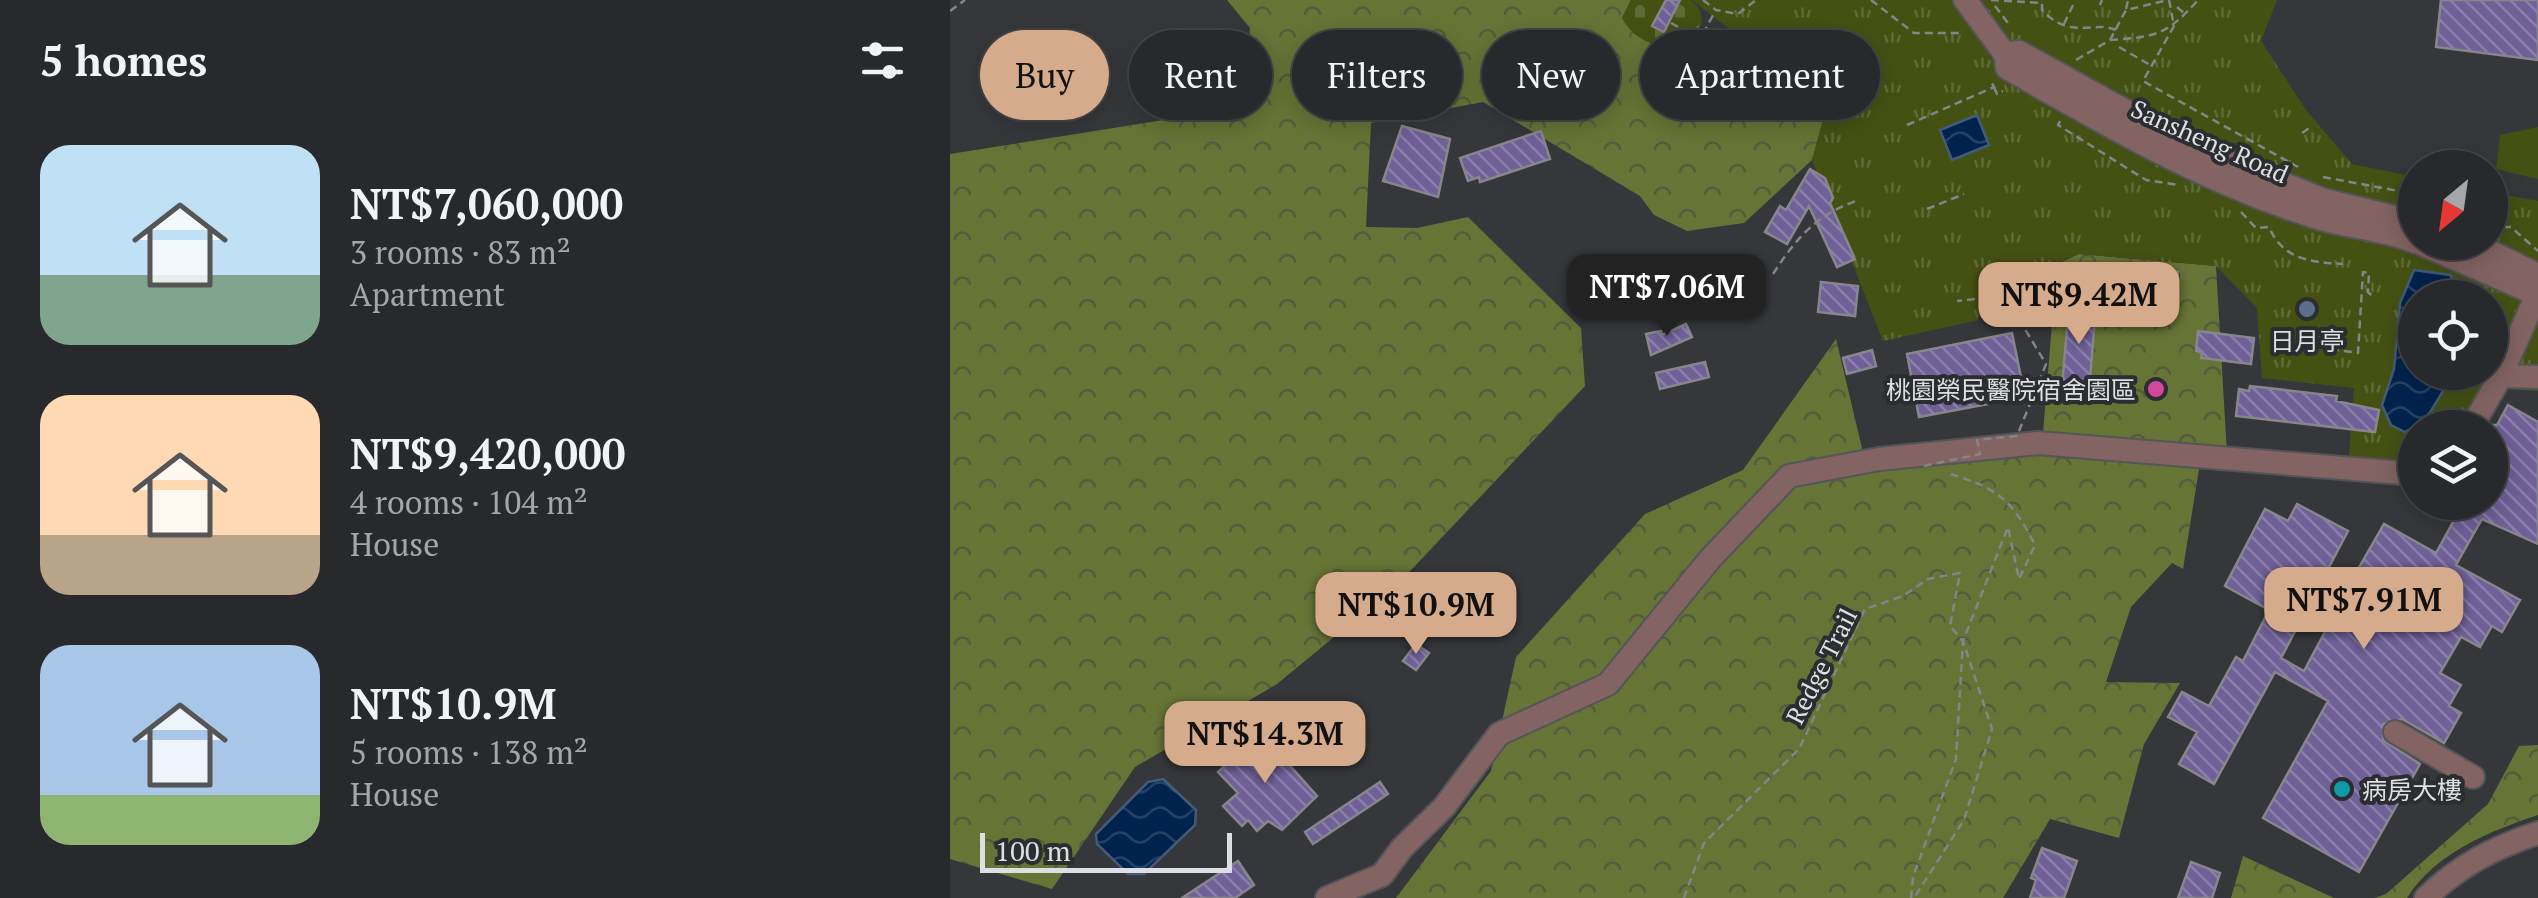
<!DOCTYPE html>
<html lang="en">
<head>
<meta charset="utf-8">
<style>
  :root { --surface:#28292c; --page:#343538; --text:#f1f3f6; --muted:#a5a6a9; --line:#444548; --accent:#d6ab8b }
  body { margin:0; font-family:"PT Serif","Noto Sans TC",serif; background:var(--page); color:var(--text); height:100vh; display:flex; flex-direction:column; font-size:38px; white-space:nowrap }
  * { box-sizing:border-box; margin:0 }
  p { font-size:32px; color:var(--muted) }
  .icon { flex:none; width:55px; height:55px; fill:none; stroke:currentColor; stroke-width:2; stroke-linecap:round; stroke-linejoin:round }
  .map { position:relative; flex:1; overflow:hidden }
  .side { display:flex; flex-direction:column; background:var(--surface); width:950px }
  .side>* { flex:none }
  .hud { position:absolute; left:30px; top:30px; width:950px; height:90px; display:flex; gap:20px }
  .needle { width:65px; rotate:209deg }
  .tools { position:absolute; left:1448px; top:150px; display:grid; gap:20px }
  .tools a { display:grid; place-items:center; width:110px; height:110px; border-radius:50%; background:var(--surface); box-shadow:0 5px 25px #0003,0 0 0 2px var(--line); font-size:50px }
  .scale { position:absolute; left:30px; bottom:25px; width:252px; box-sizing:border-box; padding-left:10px; border:5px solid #dedfe2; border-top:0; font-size:28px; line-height:35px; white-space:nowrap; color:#dedfe2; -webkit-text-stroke:8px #2b2d31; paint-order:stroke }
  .price { position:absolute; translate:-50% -85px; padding:0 22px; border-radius:20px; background:var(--accent); color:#111; font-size:32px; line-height:65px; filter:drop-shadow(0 2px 5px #0008) }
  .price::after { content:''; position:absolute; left:50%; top:60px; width:30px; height:22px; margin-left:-15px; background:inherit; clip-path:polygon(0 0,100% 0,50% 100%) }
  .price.on { background:#222; color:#fff }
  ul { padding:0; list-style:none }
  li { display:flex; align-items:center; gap:30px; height:250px; padding:0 40px }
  li span { display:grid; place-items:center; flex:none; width:280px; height:200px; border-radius:30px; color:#555 }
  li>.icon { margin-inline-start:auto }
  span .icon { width:120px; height:120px; fill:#fffc; stroke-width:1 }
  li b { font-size:42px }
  h2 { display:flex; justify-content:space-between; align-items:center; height:120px; padding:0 40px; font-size:42px }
  .pill { padding:0 35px; border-radius:45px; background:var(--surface); box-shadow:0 5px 25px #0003,0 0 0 2px var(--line); font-size:35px; line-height:90px }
  .pill.on { background:var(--accent); color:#111 }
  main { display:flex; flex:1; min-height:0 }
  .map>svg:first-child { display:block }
</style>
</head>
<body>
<main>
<section class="side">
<h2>5 homes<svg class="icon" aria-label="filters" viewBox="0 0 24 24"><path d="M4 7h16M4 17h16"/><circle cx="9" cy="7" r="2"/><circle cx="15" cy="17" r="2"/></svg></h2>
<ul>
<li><span style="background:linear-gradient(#bfe0f5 65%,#7fa58c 0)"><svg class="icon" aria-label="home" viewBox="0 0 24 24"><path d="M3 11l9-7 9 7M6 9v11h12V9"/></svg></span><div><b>NT$7,060,000</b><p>3 rooms · 83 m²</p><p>Apartment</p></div></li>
<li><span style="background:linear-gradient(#ffd9b3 70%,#b9a48a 0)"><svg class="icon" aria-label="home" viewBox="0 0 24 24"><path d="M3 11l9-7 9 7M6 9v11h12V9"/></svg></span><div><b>NT$9,420,000</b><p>4 rooms · 104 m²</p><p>House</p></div></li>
<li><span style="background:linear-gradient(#a9c7e8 75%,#8fb573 0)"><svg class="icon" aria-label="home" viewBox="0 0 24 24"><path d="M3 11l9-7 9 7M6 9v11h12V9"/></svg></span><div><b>NT$10.9M</b><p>5 rooms · 138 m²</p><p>House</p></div></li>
</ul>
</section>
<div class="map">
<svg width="1588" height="898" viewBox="0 0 1588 898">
  <defs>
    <pattern id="forest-crowns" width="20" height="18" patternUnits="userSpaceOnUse" patternTransform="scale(2.5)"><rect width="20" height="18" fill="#667436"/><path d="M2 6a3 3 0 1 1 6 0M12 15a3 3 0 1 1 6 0" fill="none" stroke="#545c3d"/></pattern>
    <pattern id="cemetery-stones" width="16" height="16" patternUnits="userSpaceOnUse" patternTransform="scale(2.5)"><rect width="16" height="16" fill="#445113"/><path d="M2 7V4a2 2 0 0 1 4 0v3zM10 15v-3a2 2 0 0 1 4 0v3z" fill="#5f6a35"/></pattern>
    <pattern id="park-tufts" width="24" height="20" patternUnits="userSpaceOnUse" patternTransform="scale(2.5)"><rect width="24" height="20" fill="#445113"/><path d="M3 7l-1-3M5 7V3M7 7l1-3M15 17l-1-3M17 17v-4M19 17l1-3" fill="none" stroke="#5f6a35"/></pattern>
    <pattern id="water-waves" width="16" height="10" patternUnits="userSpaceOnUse" patternTransform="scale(2.5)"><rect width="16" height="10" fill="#00234d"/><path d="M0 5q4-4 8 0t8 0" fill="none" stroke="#254266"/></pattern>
    <pattern id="building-back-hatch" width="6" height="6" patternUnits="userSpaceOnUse" patternTransform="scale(2.5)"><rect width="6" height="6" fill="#6f6098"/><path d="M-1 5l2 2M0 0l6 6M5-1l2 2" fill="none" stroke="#8a7eab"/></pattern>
  </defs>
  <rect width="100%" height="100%" fill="#35373b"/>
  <path fill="#445113" d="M 1588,127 L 1588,179 L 1546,169 L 1550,135 Z"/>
  <path fill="url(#forest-crowns)" fill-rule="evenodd" d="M 277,0 L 681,0 L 672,18 L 706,46 L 728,51 L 752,76 L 789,62 L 804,46 L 881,92 L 862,160 L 794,223 L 737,231 L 704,215 L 690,196 L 533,102 L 421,123 L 416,227 L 467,228 L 518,217 L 631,328 L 635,386 L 446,586 L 327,684 L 185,767 L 102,889 L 0,859 L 0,154 L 295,107 L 300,28 Z
    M 1129,254 L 1266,266 L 1278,471 L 1249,469 L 1233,569 L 1222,563 L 1181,607 L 1156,682 L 1230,683 L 1194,744 L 1169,838 L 1100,819 L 1053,898 L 446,898 L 541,771 L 566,657 L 695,514 L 793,470 L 886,339 L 917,469 L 1093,433 L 1107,264 ZM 1171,267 L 1230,273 L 1229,280 L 1209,302 L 1185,300 ZM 1116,292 L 1140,298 L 1141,293 L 1148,294 L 1148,302 L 1143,302 C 1146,327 1138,351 1141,375 L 1136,375 L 1138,402 L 1113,396 L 1105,400 L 1106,389 L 1112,389 L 1119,298 Z
    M 1588,745 L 1588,815 C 1540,831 1485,853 1457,898 L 1425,898 L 1436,894 L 1538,804 L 1569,746 Z
    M 1293,856 L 1384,898 L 1281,898 Z"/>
  <path fill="url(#cemetery-stones)" d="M 681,0 L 741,0 L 750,10 L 752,22 L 740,43 L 728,51 C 705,46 683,40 672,18 Z"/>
  <path fill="url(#park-tufts)" fill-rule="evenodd" d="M 742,0 L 1327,0 L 1311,41 L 1356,110 L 1402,164 L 1465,177 L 1465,242 L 1540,242 L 1540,192 L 1588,201 L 1588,391 L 1554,389 L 1531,427 L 1465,428 L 1465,485 L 1397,480 L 1404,388 L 1312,378 L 1307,308 L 1266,266 L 1129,254 L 1033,294 L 1029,320 L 933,341 L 862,160 L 881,92 L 786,34 ZM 1465,298 L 1540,298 L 1540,372 L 1465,372 Z"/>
  <path fill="url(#water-waves)" stroke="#435b7a" stroke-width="2.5" d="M 1027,115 L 1039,145 L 1002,160 L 990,130 Z
    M 1464,270 L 1500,275 L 1514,297 L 1465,298 L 1465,372 L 1504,373 L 1476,419 L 1455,432 L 1441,425 L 1432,405 L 1444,369 L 1450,303 Z
    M 213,779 L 246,810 L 245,825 L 194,874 L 178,874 L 147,844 L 146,834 L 198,782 Z"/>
  <path fill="url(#building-back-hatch)" stroke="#87868b" stroke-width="2.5" d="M 716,0 L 730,0 L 714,32 L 702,26 Z
    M 1491,0 L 1588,0 L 1588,60 L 1486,47 Z
    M 452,126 L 500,139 L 488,197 L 433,181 Z
    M 591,131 L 600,159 L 530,182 L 529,177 L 518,181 L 510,158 Z
    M 860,169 L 875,178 L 883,198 L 880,203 L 905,259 L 887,267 L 859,206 L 837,244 L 815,232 L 830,206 L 836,210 Z
    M 1170,267 L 1228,272 L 1226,304 L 1168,298 Z
    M 871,282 L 908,286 L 905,316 L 868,312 Z
    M 1120,292 L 1147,294 L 1138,402 L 1111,399 Z
    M 736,324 L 742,337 L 701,355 L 696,334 L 711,331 L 712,335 Z
    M 1248,331 L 1304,338 L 1301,364 L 1251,358 L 1252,352 L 1246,351 Z
    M 1062,333 L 1075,397 L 969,417 L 957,354 Z
    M 922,350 L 926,366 L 897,374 L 893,358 Z
    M 755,362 L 759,377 L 710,389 L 706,373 Z
    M 1300,386 L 1387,396 L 1386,401 L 1429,410 L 1425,432 L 1286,416 L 1289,389 L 1299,391 Z
    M 1558,405 L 1588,422 L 1588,544 L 1532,519 L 1506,565 L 1570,600 L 1552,632 L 1542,626 L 1530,647 L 1511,637 L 1490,673 L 1511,685 L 1499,706 L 1511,713 L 1494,743 L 1452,719 L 1433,724 L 1433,740 L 1470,764 L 1409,872 L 1313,818 L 1378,701 L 1325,672 L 1264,784 L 1229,764 L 1247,732 L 1218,717 L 1232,692 L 1259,706 L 1286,657 L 1293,661 L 1319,610 L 1275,586 L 1315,509 L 1338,521 L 1347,504 L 1398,531 L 1331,658 L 1354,671 L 1385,613 L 1400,622 L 1424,580 L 1407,571 L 1434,524 L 1486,553 L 1514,502 L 1540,502 L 1540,425 L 1547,425 Z
    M 466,644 L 479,653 L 466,670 L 453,661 Z
    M 310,732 L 367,796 L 332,830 L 318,821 L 307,831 L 298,820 L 292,826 L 273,806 L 288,793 L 268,772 Z
    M 430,782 L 438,794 L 363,844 L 355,832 Z
    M 1092,848 L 1127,861 L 1114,898 L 1080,898 L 1086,880 L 1081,878 Z
    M 288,861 L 304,885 L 285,898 L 232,898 Z
    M 1241,862 L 1270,873 L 1262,898 L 1228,898 Z"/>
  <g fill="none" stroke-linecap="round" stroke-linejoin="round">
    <defs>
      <path id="minor" d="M 1015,0 L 1055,54 L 1057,68 C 1156,125 1258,184 1368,218 C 1400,228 1434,229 1465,242
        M 1055,54 L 1069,52 L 1237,145 L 1374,200 L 1465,222
        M 1467,242 L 1588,295
        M 1521,242 L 1588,275
        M 1551,376 L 1588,377
        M 1521,428 L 1551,376 L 1588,292
        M 1445,732 L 1523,777
        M 377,898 L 432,875 L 452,848 L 494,807 L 549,734 L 658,684 L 760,559 L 839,476 L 929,459 L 1088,443 L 1465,474
        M 1476,898 C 1508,866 1545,847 1588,833"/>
    </defs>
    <use href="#minor" stroke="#535559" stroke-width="26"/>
    <path stroke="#838588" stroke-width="2.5" stroke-dasharray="8 5" stroke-linecap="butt" d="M 753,0 L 766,10 L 788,14 L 806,0
      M 921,0 L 964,33 L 1013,33
      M 1041,0 L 1092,3 L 1092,10 C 1121,41 1144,20 1166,30
      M 1219,0 L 1224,26 L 1193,81 L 1348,167
      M 1150,5 L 1152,0
      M 1045,6 L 1058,23
      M 1227,7 L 1234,13
      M 1176,9 L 1178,0
      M 0,11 L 15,0
      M 721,23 L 750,39 L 766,10
      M 1114,24 L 1124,3
      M 1160,40 C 1206,37 1217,35 1248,0
      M 1169,47 L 1202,66
      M 1126,60 L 1160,40 L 1176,10 L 1218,0
      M 1044,87 L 1047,94 L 1053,91
      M 1110,121 L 1108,125 L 1196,180 L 1229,185
      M 957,125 L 1044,87 L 1041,82
      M 1352,133 L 1362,126
      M 1373,177 L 1465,194
      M 977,209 L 1014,194
      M 1291,212 L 1306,228 L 1319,227 C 1333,260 1361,262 1393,264
      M 1540,227 L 1561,227 L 1588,251
      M 823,274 C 847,237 867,214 909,200
      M 1381,349 L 1408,353 L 1413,272 L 1419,273 L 1418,292 L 1422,296
      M 734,898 L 754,843 L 849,749 L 915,609 L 953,596 L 978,579 L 1010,573 L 1000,626 L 1013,641 L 1042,729 L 1014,820 L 964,898
      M 961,898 L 963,877 L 1006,759 L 1013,641 L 1058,527 L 1069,579 L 1085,545 C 1061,498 1047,488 997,473"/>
    <use href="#minor" stroke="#836462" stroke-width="22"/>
    <path stroke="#838588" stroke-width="2.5" stroke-dasharray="8 5" stroke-linecap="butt" d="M 974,466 L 1030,454 L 1027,440 L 1067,436 L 1096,364 L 1055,296 L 1007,301"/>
  </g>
  <circle fill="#5c6f8a" stroke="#2b2d31" stroke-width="4" cx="1357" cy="309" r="10"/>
  <circle fill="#d1479c" stroke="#2b2d31" stroke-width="4" cx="1206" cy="389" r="10"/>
  <circle fill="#0f9aa8" stroke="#2b2d31" stroke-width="4" cx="1392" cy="789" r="10"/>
  <g text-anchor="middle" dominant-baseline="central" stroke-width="8" stroke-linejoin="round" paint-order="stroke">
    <g font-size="25" fill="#dedfe2" stroke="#2b2d31">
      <text transform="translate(1260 141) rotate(24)">Sansheng Road</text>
      <text transform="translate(871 666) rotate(-63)">Redge Trail</text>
    </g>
    <g font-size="25" fill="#dedfe2" stroke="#2b2d31">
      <text x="1357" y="340">日月亭</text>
      <text x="1186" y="389" text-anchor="end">桃園榮民醫院宿舍園區</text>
      <text x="1412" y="789" text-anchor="start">病房大樓</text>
    </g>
  </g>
</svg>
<div class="tools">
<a><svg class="needle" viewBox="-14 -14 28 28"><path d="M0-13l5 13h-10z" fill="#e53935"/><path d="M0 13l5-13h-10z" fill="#a5a6a9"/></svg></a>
<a><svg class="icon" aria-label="locate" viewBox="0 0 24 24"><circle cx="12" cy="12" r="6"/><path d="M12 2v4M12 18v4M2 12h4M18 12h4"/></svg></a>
<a><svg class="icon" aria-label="layers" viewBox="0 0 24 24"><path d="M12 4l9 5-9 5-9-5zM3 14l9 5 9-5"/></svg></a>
</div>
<div class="scale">100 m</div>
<b class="price on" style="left:717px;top:339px">NT$7.06M</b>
<b class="price" style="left:1129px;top:347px">NT$9.42M</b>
<b class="price" style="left:1414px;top:652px">NT$7.91M</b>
<b class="price" style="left:466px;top:657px">NT$10.9M</b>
<b class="price" style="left:315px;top:786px">NT$14.3M</b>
<div class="hud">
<a class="pill on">Buy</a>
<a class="pill">Rent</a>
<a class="pill">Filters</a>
<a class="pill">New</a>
<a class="pill">Apartment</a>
</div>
</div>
</main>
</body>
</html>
